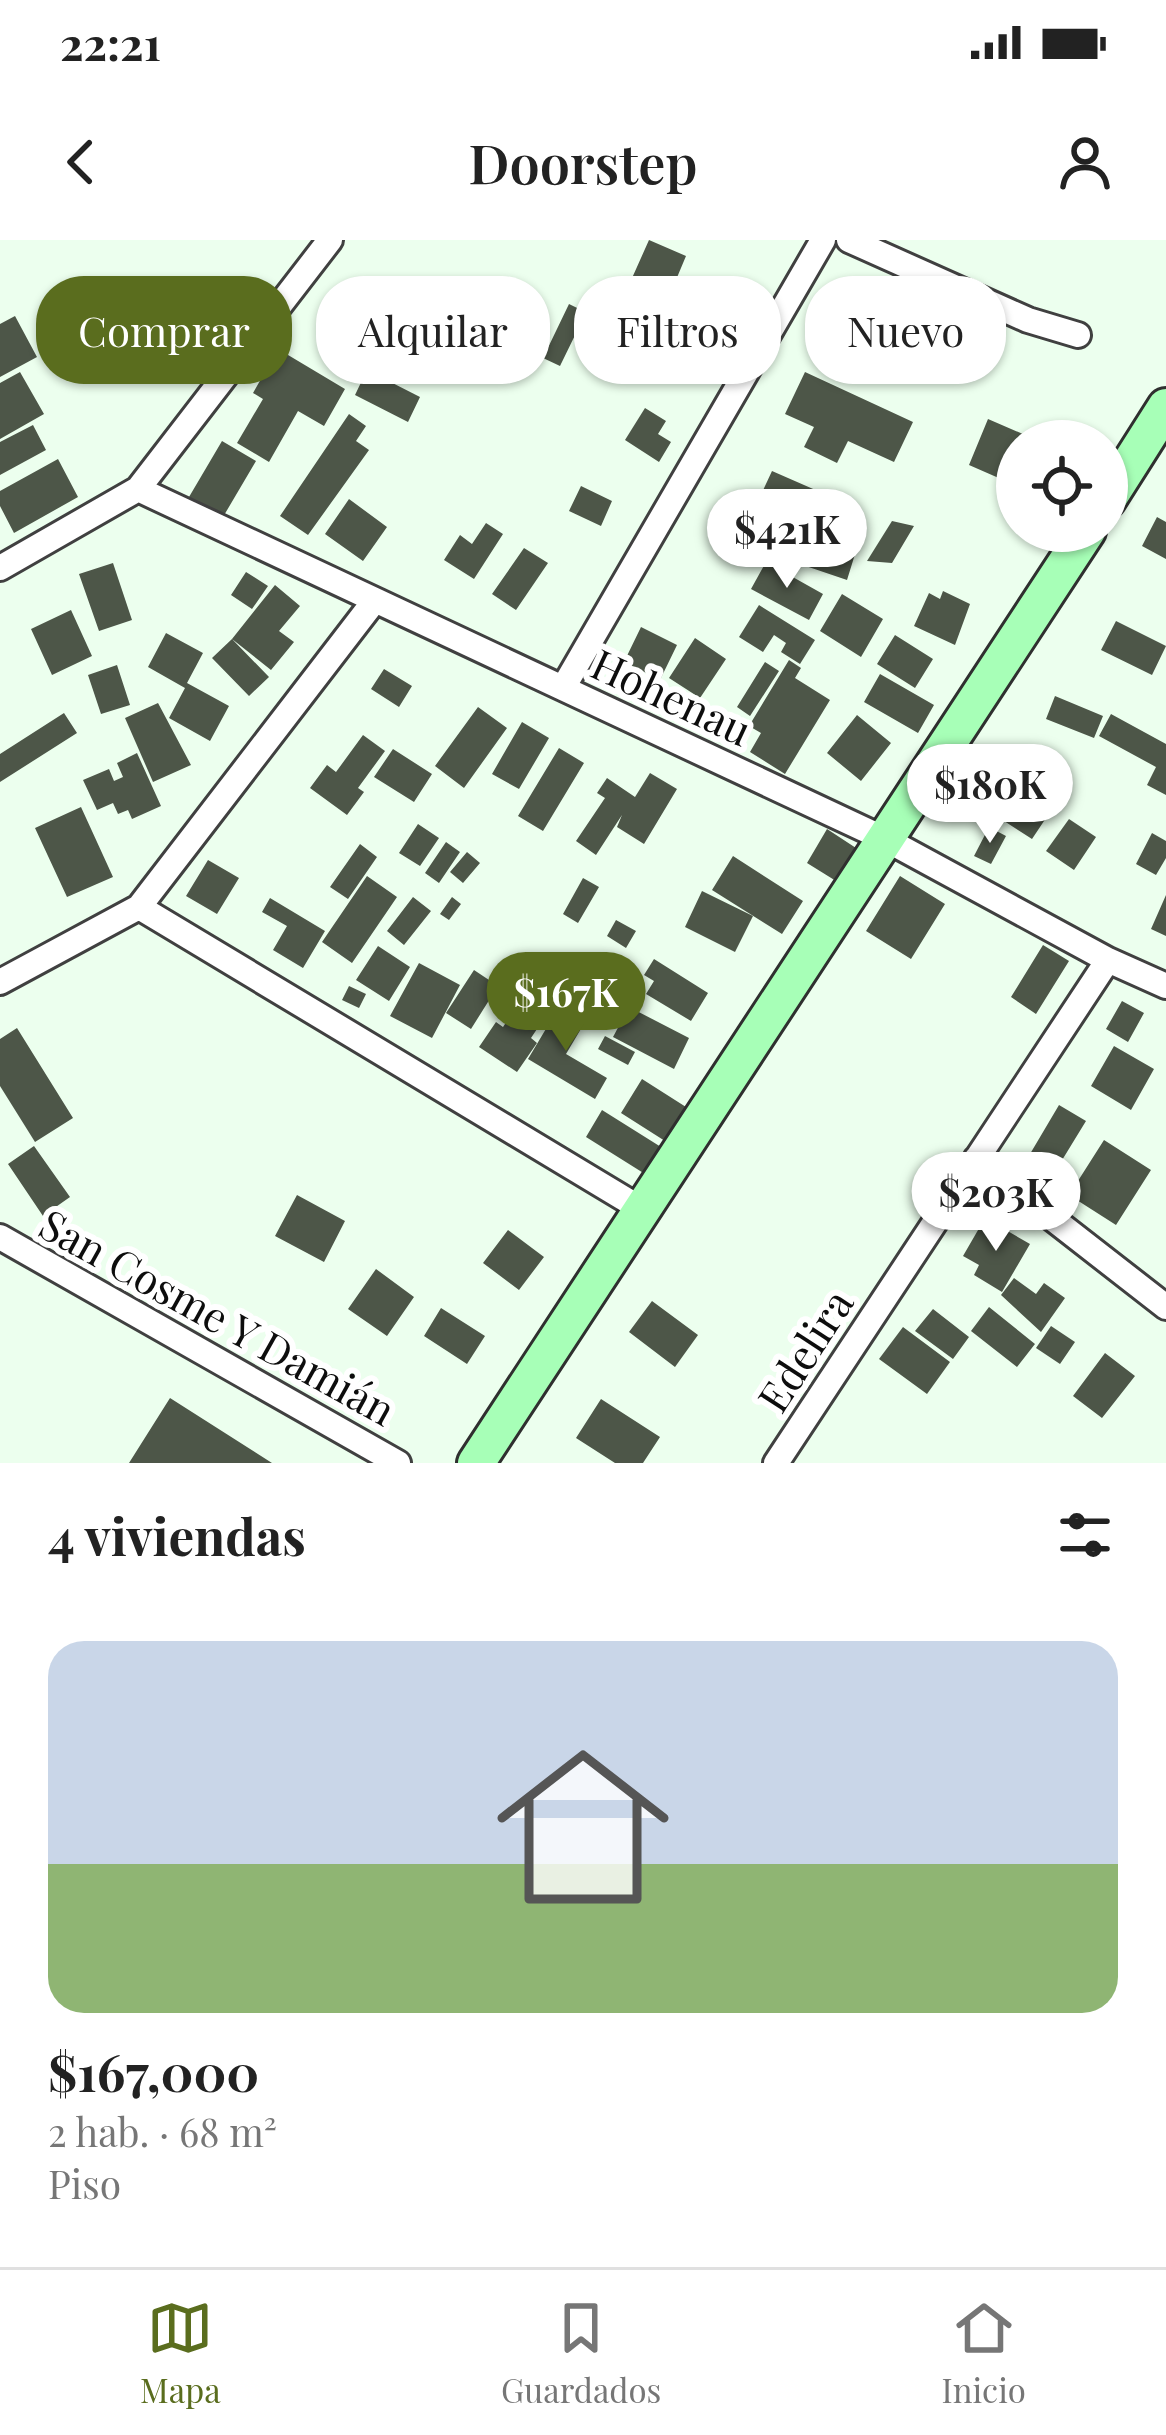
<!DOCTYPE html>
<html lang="es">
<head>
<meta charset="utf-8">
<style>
  :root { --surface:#fff; --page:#f6f6f6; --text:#222; --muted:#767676; --line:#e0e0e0; --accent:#5a6d1e }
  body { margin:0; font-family:"Playfair Display",serif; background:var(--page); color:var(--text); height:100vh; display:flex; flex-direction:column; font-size:45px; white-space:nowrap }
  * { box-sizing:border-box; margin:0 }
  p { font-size:39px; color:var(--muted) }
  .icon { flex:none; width:66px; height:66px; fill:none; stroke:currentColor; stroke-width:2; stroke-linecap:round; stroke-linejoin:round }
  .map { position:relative; height:1223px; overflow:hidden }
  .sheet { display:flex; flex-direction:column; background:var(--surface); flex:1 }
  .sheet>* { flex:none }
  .hud { position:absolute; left:36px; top:36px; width:1095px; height:108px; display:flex; gap:24px }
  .controls { position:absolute; left:996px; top:180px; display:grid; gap:24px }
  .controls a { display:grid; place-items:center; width:132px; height:132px; border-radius:50%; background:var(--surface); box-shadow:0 3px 9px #0004; font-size:60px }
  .price { position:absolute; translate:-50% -102px; padding:0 27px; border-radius:42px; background:#fff; color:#222; font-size:39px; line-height:78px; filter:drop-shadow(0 3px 6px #0008) }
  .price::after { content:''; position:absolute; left:50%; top:72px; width:36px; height:27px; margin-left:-18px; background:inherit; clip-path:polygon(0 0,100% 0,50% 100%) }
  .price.active { background:var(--accent); color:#fff }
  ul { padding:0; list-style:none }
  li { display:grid; align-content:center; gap:24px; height:636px; padding:0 48px }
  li+li { border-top:3px solid var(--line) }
  li span { display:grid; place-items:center; height:372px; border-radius:36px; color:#555 }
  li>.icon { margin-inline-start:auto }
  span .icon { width:216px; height:216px; fill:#fffc; stroke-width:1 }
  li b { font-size:51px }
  h2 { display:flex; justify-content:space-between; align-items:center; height:144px; padding:0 48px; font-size:51px }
  .tag { padding:0 42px; border-radius:48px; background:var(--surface); box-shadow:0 3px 9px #0004; font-size:42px; line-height:108px }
  .tag.active { background:var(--accent); color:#fff }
  .status { display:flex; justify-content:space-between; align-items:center; height:84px; padding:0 60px; background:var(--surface); direction:ltr }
  .status svg { height:33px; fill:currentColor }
  header { display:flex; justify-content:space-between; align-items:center; height:156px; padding:0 48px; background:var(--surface); font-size:54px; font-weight:600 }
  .tab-bar { display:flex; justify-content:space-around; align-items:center; height:168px; border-top:3px solid var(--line); background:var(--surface); font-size:33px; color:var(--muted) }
  .tab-bar a { display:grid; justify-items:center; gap:6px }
  .tab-bar .active { color:var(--accent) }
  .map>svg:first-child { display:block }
</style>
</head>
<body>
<div class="status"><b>22:21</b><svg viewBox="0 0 49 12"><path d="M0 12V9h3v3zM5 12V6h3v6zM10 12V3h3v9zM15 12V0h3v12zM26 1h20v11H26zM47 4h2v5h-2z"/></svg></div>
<header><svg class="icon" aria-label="back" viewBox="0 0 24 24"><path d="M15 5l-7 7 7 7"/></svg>Doorstep<svg class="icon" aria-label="person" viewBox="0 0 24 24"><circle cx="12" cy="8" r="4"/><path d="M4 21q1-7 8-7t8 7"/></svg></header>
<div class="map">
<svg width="1166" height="1223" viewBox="0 0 1166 1223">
  <rect width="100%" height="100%" fill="#ecffee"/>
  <path fill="#4d5648" d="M 649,0 L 686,16 L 655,90 L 616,74 Z
    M 569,64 L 649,103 L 642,115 L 580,85 L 560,126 L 543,118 Z
    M 15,76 L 37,117 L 0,137 L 0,84 Z
    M 278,109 L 345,149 L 324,186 L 298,171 L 269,222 L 237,203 L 263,159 L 253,153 Z
    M 367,130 L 420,157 L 408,182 L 355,155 Z
    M 20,132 L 44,174 L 0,199 L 0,143 Z
    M 805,132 L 913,182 L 894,222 L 848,201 L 837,223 L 804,207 L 814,187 L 785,174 Z
    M 645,168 L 666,181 L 658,194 L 671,202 L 659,222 L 625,200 Z
    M 349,174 L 366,186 L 356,201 L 369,210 L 308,295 L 280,276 Z
    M 988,179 L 1039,201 L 1017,201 L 1017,246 L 969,225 Z
    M 33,185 L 46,210 L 0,235 L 0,202 Z
    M 222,201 L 256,221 L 223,277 L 189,257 Z
    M 58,219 L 78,257 L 14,293 L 0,266 L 0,251 Z
    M 772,231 L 820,252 L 807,280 L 759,259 Z
    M 581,246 L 612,261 L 601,286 L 569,271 Z
    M 734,256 L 797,293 L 782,318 L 720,281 Z
    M 349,259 L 387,287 L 363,321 L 325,294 Z
    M 1157,277 L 1166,282 L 1166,319 L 1142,306 Z
    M 892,281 L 914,286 L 892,323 L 867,321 Z
    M 486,283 L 503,294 L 474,339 L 444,320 L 460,295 L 472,304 Z
    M 801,292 L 856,311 L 847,340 L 791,321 Z
    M 524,308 L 548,323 L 516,370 L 492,354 Z
    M 766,322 L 823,354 L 809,380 L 751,349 Z
    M 113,323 L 132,380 L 99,391 L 79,334 Z
    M 246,332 L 268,346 L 252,369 L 231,355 Z
    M 275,345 L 300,366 L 279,391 L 294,402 L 271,430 L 232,399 Z
    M 943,351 L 970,364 L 955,405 L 914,386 L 929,353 L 940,359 Z
    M 842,354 L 883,379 L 861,417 L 820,391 Z
    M 759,365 L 815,400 L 800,424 L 781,412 L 786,403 L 774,395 L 763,412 L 739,397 Z
    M 71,370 L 92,416 L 52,435 L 31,389 Z
    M 1116,381 L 1166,406 L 1152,435 L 1101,410 Z
    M 641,387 L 677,405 L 660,440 L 624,422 Z
    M 166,393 L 203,413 L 187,443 L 229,466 L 210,501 L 169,478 L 185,448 L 148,427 Z
    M 895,395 L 933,419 L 915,448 L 877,424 Z
    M 695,398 L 726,419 L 700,458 L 669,438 Z
    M 232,399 L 269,437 L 249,456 L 212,418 Z
    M 789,420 L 801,428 L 795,438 L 830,460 L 785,534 L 750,512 L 761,493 L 749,486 Z
    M 765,422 L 779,431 L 750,476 L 737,467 Z
    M 117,425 L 130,465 L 101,474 L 88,435 Z
    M 384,429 L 412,446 L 399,467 L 371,449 Z
    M 880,434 L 934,465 L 918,493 L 864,462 Z
    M 1055,456 L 1103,476 L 1094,498 L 1046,479 Z
    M 158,463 L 191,525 L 153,542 L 125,478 Z
    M 478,467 L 507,488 L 464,548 L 435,526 Z
    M 64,473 L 77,493 L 0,542 L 0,514 Z
    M 1111,474 L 1166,504 L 1166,555 L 1147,545 L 1156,527 L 1099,496 Z
    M 857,475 L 891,503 L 861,541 L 827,513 Z
    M 522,482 L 549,498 L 519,549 L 492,534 Z
    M 363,495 L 385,511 L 358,548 L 364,552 L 347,575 L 310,548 L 327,525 L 336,532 Z
    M 559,508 L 584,523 L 543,591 L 518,576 Z
    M 393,509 L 432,534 L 414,562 L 374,537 Z
    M 137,513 L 161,566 L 132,579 L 128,570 L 118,574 L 113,563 L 97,570 L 83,540 L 109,529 L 114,541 L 123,537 L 117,523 Z
    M 650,533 L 677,549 L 644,604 L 617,587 L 622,575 L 596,615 L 576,601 L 605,558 L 597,553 L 607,538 L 635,557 Z
    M 1016,557 L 1046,578 L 1032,599 L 1001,579 Z
    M 81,567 L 113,637 L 67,657 L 35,588 Z
    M 1069,579 L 1096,597 L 1074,630 L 1046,611 Z
    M 418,584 L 439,598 L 420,626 L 399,613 Z
    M 989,587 L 1006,596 L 991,624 L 974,616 Z
    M 827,589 L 856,608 L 836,641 L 807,623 Z
    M 1152,593 L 1166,601 L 1166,618 L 1156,635 L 1136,624 Z
    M 446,602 L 460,612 L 439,643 L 425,633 Z
    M 360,604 L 377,617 L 348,659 L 330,647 Z
    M 467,612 L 480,623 L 463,643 L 450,632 Z
    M 733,616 L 803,661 L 782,694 L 712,650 Z
    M 208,620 L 239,638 L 217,674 L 186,656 Z
    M 367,636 L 397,657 L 352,723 L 322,702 Z
    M 900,636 L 945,664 L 911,719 L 866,691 Z
    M 583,638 L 599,647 L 578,683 L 563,674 Z
    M 702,651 L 753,676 L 735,712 L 685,687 Z
    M 1166,655 L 1166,696 L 1151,689 Z
    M 413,657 L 431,671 L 404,705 L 387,691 Z
    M 452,657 L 461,664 L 449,680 L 440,674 Z
    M 270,658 L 325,691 L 303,728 L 273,710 L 287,686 L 262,672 Z
    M 616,680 L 636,691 L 626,708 L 607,696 Z
    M 1043,705 L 1069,721 L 1036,774 L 1011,757 Z
    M 378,706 L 410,727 L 389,761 L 356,740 Z
    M 654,719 L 708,753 L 691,781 L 646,754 L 654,741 L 644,735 Z
    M 419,723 L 460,745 L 432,798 L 390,776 Z
    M 474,730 L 498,746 L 471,789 L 446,773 Z
    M 534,740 L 559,756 L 531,798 L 537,803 L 517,832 L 479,807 L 496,782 L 503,787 Z
    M 349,746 L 366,754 L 359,768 L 342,760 Z
    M 1122,761 L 1144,773 L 1128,802 L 1106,789 Z
    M 559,767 L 585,782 L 566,814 L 607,838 L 595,859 L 528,819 Z
    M 629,767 L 689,798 L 674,829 L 613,797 Z
    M 17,788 L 73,878 L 35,902 L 0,846 L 0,799 Z
    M 605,796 L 635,812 L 628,825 L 598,809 Z
    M 1114,806 L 1154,829 L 1131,870 L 1091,846 Z
    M 642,839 L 686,867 L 665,901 L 621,873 Z
    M 1059,865 L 1086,881 L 1056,930 L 1030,914 Z
    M 602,870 L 661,907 L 645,934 L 586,897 Z
    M 1104,900 L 1151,930 L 1116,985 L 1069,955 Z
    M 34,906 L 70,957 L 43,976 L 8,924 Z
    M 297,955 L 345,981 L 324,1022 L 275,996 Z
    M 985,978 L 1030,1004 L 1002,1052 L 974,1035 L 979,1025 L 963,1016 Z
    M 508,990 L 544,1017 L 519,1050 L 483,1023 Z
    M 376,1029 L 414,1057 L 387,1096 L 348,1069 Z
    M 1014,1038 L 1036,1054 L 1044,1043 L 1065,1058 L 1041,1092 L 1001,1055 Z
    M 652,1061 L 698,1095 L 675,1127 L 629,1092 Z
    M 989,1067 L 1035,1104 L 1017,1127 L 971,1091 Z
    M 441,1068 L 485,1096 L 467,1124 L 424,1096 Z
    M 933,1069 L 969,1097 L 953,1119 L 915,1091 Z
    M 1051,1086 L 1075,1102 L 1060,1124 L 1036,1108 Z
    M 903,1087 L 950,1122 L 927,1154 L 879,1119 Z
    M 1105,1113 L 1135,1136 L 1102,1178 L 1073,1156 Z
    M 170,1158 L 272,1223 L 129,1223 Z
    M 601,1159 L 660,1197 L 643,1223 L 615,1223 L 576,1198 Z"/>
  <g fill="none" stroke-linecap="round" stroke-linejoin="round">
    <defs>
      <path id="minor" d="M 849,0 L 1028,80 L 1078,95
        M 138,249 L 887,600 L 1108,720 L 1166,746
        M 0,328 L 138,249 L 330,0
        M 563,448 L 823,0
        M 139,667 L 643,970
        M 0,742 L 139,667 L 375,360
        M 976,919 L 1166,1067
        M 0,997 L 398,1223
        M 776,1223 L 1108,720"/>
      <path id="secondary" d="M 1107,260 L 1166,167
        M 476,1223 L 1087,291"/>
    </defs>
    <use href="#minor" stroke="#404040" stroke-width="30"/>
    <use href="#secondary" stroke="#2f2f2f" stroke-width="42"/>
    <use href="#minor" stroke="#fff" stroke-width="24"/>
    <use href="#secondary" stroke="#a7ffb7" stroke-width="36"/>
  </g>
  <g text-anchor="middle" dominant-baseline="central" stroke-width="12" stroke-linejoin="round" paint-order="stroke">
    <g font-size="42" fill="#0d0d0d" stroke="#fff">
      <text transform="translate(672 456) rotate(25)">Hohenau</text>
      <text transform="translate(218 1076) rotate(29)">San Cosme Y Damián</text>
      <text transform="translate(804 1110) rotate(-57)">Edelira</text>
    </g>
  </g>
</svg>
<div class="controls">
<a><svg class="icon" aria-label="locate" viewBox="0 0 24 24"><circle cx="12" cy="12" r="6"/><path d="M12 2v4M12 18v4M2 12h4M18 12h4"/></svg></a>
</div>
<b class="price" style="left:787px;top:351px">$421K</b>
<b class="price" style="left:990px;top:606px">$180K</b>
<b class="price active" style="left:566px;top:814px">$167K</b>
<b class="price" style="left:996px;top:1014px">$203K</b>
<div class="hud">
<a class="tag active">Comprar</a>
<a class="tag">Alquilar</a>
<a class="tag">Filtros</a>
<a class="tag">Nuevo</a>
</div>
</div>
<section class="sheet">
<h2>4 viviendas<svg class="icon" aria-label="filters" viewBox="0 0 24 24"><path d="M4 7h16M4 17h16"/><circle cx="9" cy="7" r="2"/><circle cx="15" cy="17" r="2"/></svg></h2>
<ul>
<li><span style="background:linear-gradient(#c9d6e8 60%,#8fb573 0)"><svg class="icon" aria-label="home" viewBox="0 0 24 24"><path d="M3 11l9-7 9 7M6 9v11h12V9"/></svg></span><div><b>$167,000</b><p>2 hab. · 68 m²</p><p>Piso</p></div></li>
</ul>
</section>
<nav class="tab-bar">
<a class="active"><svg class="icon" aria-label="map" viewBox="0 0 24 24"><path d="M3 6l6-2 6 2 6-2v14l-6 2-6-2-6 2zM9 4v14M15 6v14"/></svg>Mapa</a>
<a><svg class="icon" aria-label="saved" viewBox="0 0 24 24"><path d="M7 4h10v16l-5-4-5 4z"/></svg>Guardados</a>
<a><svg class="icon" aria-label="home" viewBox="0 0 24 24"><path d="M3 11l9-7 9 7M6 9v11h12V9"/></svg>Inicio</a>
</nav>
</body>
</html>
